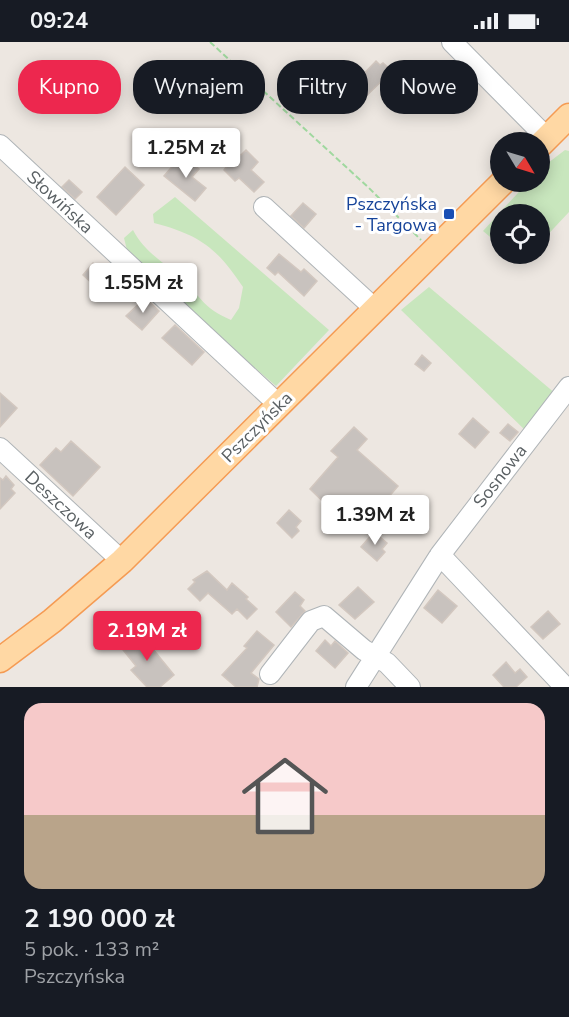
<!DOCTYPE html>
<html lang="pl">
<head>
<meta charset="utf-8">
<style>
  :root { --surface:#171b24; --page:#20242c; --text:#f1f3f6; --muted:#9ea1a6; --line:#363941; --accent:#ed274e }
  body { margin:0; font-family:"Nunito Sans",sans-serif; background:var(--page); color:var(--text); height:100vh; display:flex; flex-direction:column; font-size:22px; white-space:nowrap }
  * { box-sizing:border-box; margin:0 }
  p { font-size:20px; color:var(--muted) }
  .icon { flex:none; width:33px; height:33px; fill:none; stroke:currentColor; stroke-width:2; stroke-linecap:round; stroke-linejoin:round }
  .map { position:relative; height:645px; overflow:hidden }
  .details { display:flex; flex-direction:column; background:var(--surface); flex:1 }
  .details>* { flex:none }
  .guide { position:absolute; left:18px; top:18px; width:534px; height:54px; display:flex; gap:12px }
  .needle { width:39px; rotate:128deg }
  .controls { position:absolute; left:490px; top:90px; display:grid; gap:12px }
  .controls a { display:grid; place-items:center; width:60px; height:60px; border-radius:50%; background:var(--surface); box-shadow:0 3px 15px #0003; font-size:30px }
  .price { position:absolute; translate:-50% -51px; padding:0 14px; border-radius:6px; background:#fff; color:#222; font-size:20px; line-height:39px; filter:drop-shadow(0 2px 3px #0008) }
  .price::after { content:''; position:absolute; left:50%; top:36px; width:18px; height:14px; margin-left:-9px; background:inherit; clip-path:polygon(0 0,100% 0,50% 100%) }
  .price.on { background:var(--accent); color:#fff }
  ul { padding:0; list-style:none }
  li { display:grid; align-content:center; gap:12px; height:318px; padding:0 24px }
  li+li { border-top:2px solid var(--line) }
  li span { display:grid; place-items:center; height:186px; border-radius:18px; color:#555 }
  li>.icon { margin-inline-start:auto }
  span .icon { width:108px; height:108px; fill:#fffc; stroke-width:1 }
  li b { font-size:26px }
  .tag { padding:0 21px; border-radius:24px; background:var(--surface); box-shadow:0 3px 15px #0003; font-size:21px; line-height:54px }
  .tag.on { background:var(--accent); color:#fff }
  .status { display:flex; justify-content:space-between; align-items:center; height:42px; padding:0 30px; background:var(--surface); direction:ltr }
  .status svg { height:16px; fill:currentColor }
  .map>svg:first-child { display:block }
</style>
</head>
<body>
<div class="status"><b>09:24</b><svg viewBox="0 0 49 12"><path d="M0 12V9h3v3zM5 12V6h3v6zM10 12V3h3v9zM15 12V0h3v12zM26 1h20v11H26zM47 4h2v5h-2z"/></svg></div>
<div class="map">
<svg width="569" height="645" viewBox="0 0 569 645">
  <rect width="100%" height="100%" fill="#ede7e1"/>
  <path fill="#c8e6bd" d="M 565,108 L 569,109 L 569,170 L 540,201 L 540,172 L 501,172 L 501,204 L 483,189 L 528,140 L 540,140 L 540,127 Z
    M 175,155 L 329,288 L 276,344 L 137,225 L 128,212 L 124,196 L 133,188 C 145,211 164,220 182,237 C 203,256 201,265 231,278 L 239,266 L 243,245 C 217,206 200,193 154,181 L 153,172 Z
    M 429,245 L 556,352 L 527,390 L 401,268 Z"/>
  <path fill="#c8c2be" stroke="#d2c7bf" stroke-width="1.5" d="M 376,19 L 380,23 L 383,21 L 392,29 L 361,59 L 348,48 Z
    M 246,108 L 258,120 L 251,128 L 264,140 L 254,150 L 239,136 L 235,139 L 224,128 L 233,116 L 238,111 L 241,113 Z
    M 187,117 L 199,127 L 192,135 L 206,146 L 195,159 L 164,134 L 176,120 L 181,125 Z
    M 125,125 L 144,143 L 116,173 L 97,155 Z
    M 69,138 L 82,150 L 75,157 L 62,145 Z
    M 303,161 L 316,172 L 304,186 L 291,174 Z
    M 279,212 L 301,230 L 304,227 L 317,239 L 304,254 L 278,230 L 275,233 L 267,226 Z
    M 93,221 L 118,245 L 108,256 L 83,233 Z
    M 145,256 L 159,269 L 142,288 L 126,274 Z
    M 175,283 L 204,310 L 192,323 L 162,296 Z
    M 422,313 L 431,321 L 424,329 L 415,322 Z
    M 0,351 L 17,366 L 0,385 Z
    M 473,376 L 489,390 L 475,406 L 459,392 Z
    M 508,382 L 518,390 L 510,399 L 500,391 Z
    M 354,385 L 367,397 L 357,408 L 398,444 L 369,478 L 355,465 L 343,479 L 310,447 L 338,415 L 331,409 Z
    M 71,399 L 100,425 L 73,454 L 40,423 L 56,406 L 61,410 Z
    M 6,434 L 14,443 L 11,447 L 15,451 L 0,467 L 0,436 L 3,438 Z
    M 289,468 L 301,479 L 296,485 L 299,489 L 292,496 L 277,481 Z
    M 374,490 L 387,501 L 382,507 L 385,510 L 377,519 L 361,505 Z
    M 207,529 L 227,548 L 232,541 L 248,555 L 246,557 L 257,567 L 247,577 L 237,567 L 232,572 L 208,551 L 200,559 L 188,547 L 195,540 L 193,538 Z
    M 358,545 L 374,560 L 355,577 L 339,563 Z
    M 438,548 L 457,564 L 442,581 L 424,566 Z
    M 295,550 L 304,558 L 300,564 L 305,569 L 291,585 L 276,570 Z
    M 548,569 L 560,582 L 543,597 L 531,585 Z
    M 257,589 L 274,603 L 251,631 L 259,637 L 257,645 L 236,645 L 222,633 L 247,606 L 244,604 Z
    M 136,591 L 142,598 L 144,596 L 174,633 L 160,645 L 147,645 L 131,628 L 136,624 L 120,604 Z
    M 325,598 L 331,604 L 335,599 L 348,611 L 335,626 L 316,609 Z
    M 506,620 L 515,631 L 520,627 L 527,635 L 516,645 L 504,645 L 493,633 Z"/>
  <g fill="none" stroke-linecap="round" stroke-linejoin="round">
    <defs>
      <path id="minor" d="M 452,0 L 547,96
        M 0,103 L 279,363
        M 264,165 L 375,267
        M 0,406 L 122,519
        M 440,513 L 565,645
        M 270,632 L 311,579 L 324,574 L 364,608 L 387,621 L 410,645
        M 356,645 L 440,513 L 569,345"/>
      <path id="major" d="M 540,103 L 569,74
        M 0,618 L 52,579 L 122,519 L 503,140"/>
    </defs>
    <use href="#minor" stroke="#afb4b7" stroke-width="22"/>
    <use href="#major" stroke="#f59b53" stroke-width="27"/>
    <path stroke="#a0d89f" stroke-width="2" stroke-dasharray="6 3" stroke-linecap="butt" d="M 210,0 L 369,146 L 421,198"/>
    <use href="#minor" stroke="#fff" stroke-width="20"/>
    <use href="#major" stroke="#ffd8a4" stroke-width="24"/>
  </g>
  <rect fill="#1a4fb4" stroke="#fff" stroke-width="2" x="443" y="166" width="12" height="12" rx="3"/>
  <g text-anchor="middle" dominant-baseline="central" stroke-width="6" stroke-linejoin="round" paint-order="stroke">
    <g font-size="18" fill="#5a6063" stroke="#fff">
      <text transform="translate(60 160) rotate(43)">Słowińska</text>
      <text transform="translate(257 385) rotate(-45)">Pszczyńska</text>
      <text transform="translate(500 434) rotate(-52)">Sosnowa</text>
      <text transform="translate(61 463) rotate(43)">Deszczowa</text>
    </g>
    <g font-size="18" fill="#164399" stroke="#fff" text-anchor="end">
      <text x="437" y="162">Pszczyńska<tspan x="437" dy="21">- Targowa</tspan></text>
    </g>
  </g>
</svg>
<div class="controls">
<a><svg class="needle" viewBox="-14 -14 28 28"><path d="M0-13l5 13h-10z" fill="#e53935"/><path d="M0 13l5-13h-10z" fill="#9ea1a6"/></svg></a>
<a><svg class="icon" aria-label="locate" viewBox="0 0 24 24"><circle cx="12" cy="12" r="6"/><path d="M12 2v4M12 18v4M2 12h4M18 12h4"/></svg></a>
</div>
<b class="price" style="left:186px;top:137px">1.25M zł</b>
<b class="price" style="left:143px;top:272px">1.55M zł</b>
<b class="price" style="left:375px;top:504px">1.39M zł</b>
<b class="price on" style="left:147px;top:620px">2.19M zł</b>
<div class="guide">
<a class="tag on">Kupno</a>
<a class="tag">Wynajem</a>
<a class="tag">Filtry</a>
<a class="tag">Nowe</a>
</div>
</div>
<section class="details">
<ul>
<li><span style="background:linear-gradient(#f6c9c9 60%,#b9a48a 0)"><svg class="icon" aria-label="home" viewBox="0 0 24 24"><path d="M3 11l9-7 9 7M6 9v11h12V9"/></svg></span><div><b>2 190 000 zł</b><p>5 pok. · 133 m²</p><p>Pszczyńska</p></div></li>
</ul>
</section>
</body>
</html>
